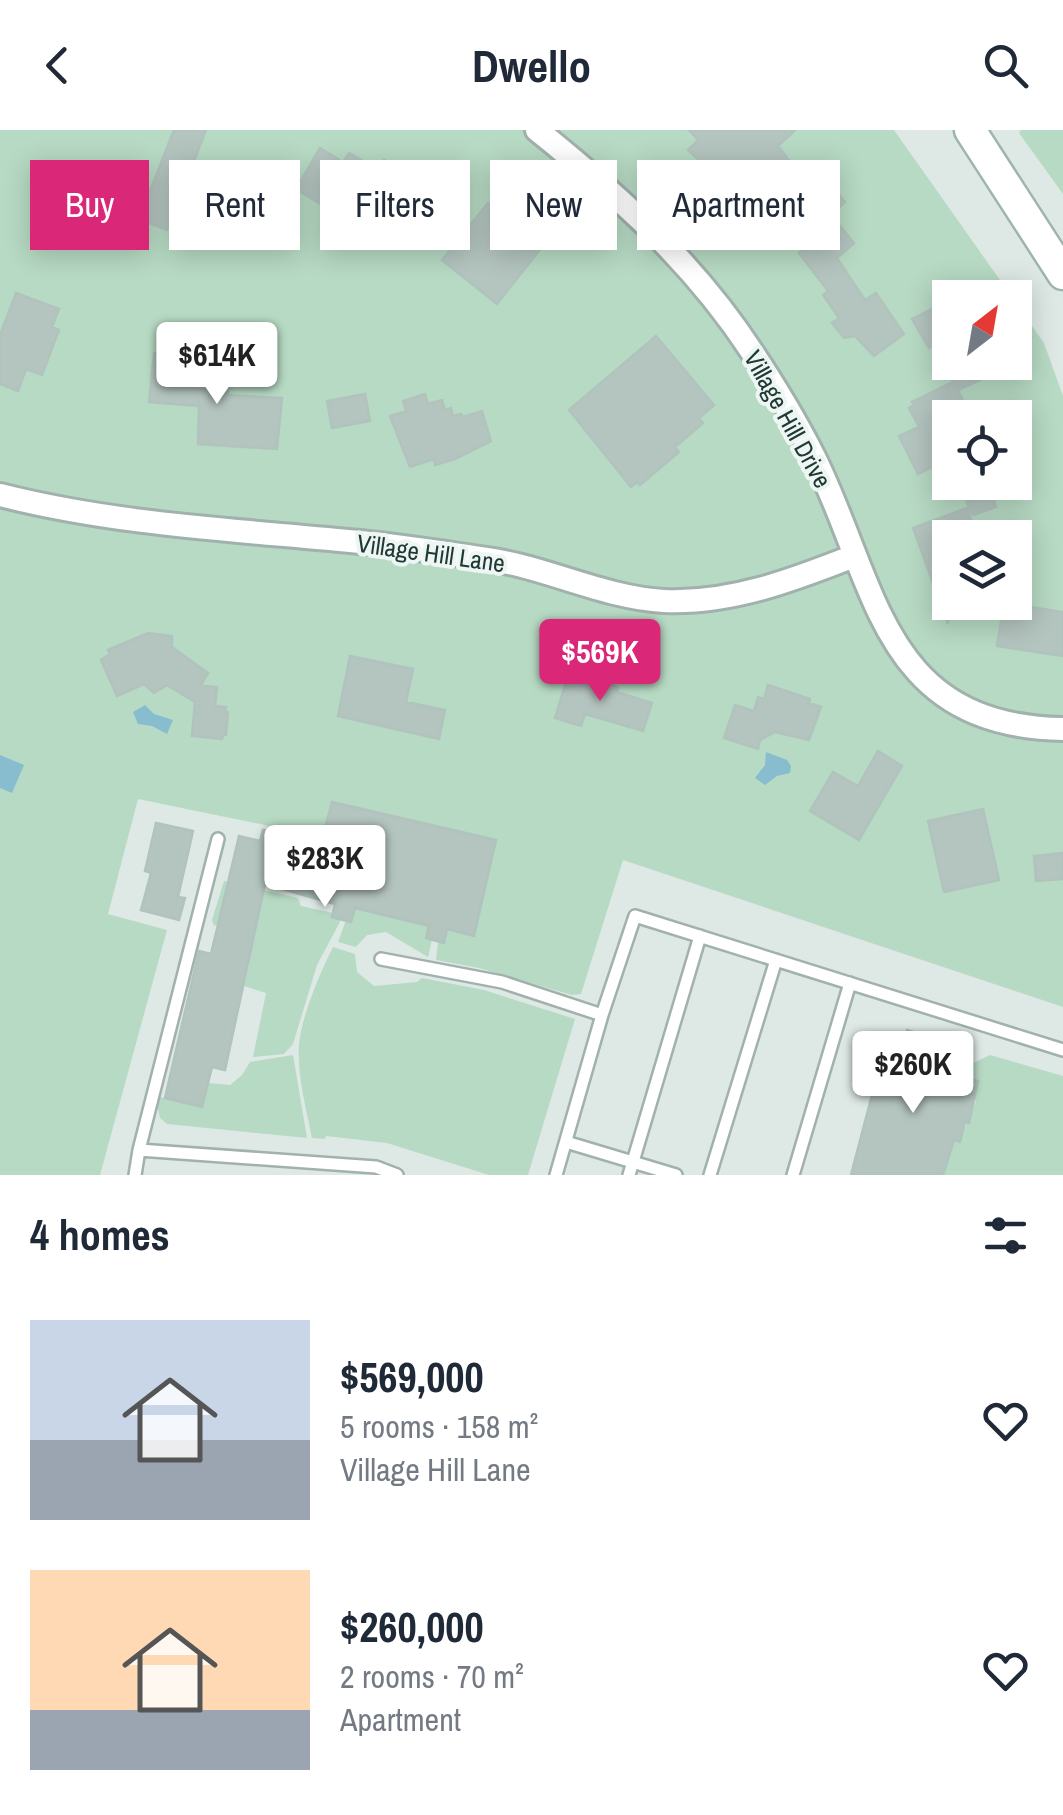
<!DOCTYPE html>
<html lang="en">
<head>
<meta charset="utf-8">
<style>
  :root { --surface:#fff; --page:#f6f6f7; --text:#1f2937; --muted:#747a83; --accent:#db2777 }
  body { margin:0; font-family:"Archivo Narrow",sans-serif; background:var(--page); color:var(--text); height:100vh; display:flex; flex-direction:column; font-size:38px; white-space:nowrap }
  * { box-sizing:border-box; margin:0 }
  p { font-size:32px; color:var(--muted) }
  .icon { flex:none; width:55px; height:55px; fill:none; stroke:currentColor; stroke-width:2; stroke-linecap:round; stroke-linejoin:round }
  .map { position:relative; height:1045px; overflow:hidden }
  .side { display:flex; flex-direction:column; background:var(--surface); flex:1 }
  .side>* { flex:none }
  .hud { position:absolute; left:30px; top:30px; width:1005px; height:90px; display:flex; gap:20px }
  .needle { width:65px; rotate:31deg }
  .fabs { position:absolute; left:932px; top:150px; display:grid; gap:20px }
  .fabs a { display:grid; place-items:center; width:100px; height:100px; border-radius:0px; background:var(--surface); box-shadow:0 5px 25px #0003; font-size:50px }
  .price { position:absolute; translate:-50% -85px; padding:0 22px; border-radius:10px; background:#fff; color:#222; font-size:32px; line-height:65px; filter:drop-shadow(0 2px 5px #0008) }
  .price::after { content:''; position:absolute; left:50%; top:60px; width:30px; height:22px; margin-left:-15px; background:inherit; clip-path:polygon(0 0,100% 0,50% 100%) }
  .price.selected { background:var(--accent); color:#fff }
  ul { padding:0; list-style:none }
  li { display:flex; align-items:center; gap:30px; height:250px; padding:0 30px }
  li span { display:grid; place-items:center; flex:none; width:280px; height:200px; border-radius:0px; color:#555 }
  li>.icon { margin-inline-start:auto }
  span .icon { width:120px; height:120px; fill:#fffc; stroke-width:1 }
  li b { font-size:42px }
  h2 { display:flex; justify-content:space-between; align-items:center; height:120px; padding:0 30px; font-size:42px }
  .pill { padding:0 35px; border-radius:0px; background:var(--surface); box-shadow:0 5px 25px #0003; font-size:35px; line-height:90px }
  .pill.selected { background:var(--accent); color:#fff }
  header { display:flex; justify-content:space-between; align-items:center; height:130px; padding:0 30px; background:var(--surface); font-size:45px; font-weight:700 }
  .map>svg:first-child { display:block }
</style>
</head>
<body>
<header><svg class="icon" aria-label="back" viewBox="0 0 24 24"><path d="M15 5l-7 7 7 7"/></svg>Dwello<svg class="icon" aria-label="search" viewBox="0 0 24 24"><circle cx="10" cy="10" r="6"/><path d="M15 15l6 6"/></svg></header>
<div class="map">
<svg width="1063" height="1045" viewBox="0 0 1063 1045">
  <rect width="100%" height="100%" fill="#dee9e5"/>
  <path fill="#b7dac4" fill-rule="evenodd" d="M 0,0 L 894,0 L 1012,167 L 950,168 L 950,232 L 1015,232 L 1015,172 L 1044,213 L 1063,266 L 1063,877 L 623,730 L 581,864 L 572,865 L 479,838 L 436,830 L 438,811 L 444,812 L 447,799 L 474,805 L 495,710 L 402,789 L 429,796 L 426,808 L 432,810 L 428,827 L 386,802 L 367,805 L 356,817 L 338,812 L 346,790 L 351,791 L 355,778 L 403,689 L 332,672 L 316,738 L 308,736 L 314,705 L 138,669 L 108,784 L 167,800 L 100,1045 L 0,1045 ZM 950,288 L 1015,288 L 1015,352 L 950,352 ZM 950,408 L 1015,408 L 1015,472 L 950,472 Z
    M 1021,0 L 1063,0 L 1063,64 L 1019,3 Z
    M 224,751 L 298,768 L 301,776 L 333,783 L 332,787 L 341,790 L 317,835 L 293,914 L 284,924 L 253,927 L 266,863 L 244,856 L 249,835 L 226,762 L 218,794 L 214,796 L 212,790 Z
    M 333,817 L 355,824 L 357,842 L 374,856 L 417,852 L 422,848 L 484,860 L 575,889 L 528,1045 L 489,1045 L 387,1013 L 326,1006 L 325,1009 L 312,1008 C 306,978 297,945 299,914 C 302,885 320,843 333,817 Z
    M 293,925 L 307,1008 L 167,994 L 160,988 L 155,966 L 202,977 L 208,953 L 230,955 L 242,945 L 250,932 Z
    M 990,925 L 1063,946 L 1063,1045 L 943,1045 L 947,1032 L 933,1027 L 939,1007 L 959,1012 L 976,971 L 952,943 Z"/>
  <path fill="#87bdce" d="M 238,227 L 251,240 L 259,239 L 261,245 L 246,252 L 224,244 L 220,234 Z
    M 145,575 L 154,584 L 173,590 L 167,604 L 152,596 L 138,594 L 133,582 Z
    M 766,622 L 787,630 L 791,636 L 790,643 L 777,646 L 765,655 L 755,648 L 765,635 Z
    M 0,625 L 24,635 L 12,663 L 0,658 Z"/>
  <path fill="#b4c4bf" stroke="#b1c3bd" stroke-width="2.5" d="M 174,0 L 206,0 L 167,100 L 139,89 Z
    M 689,0 L 795,0 L 778,16 L 819,70 L 834,59 L 845,72 L 831,85 L 854,113 L 837,128 L 865,170 L 876,163 L 904,204 L 874,226 L 855,206 L 844,208 L 832,193 L 839,188 L 823,165 L 828,161 L 799,123 L 805,118 L 779,84 L 787,79 L 755,38 L 732,60 L 688,20 L 698,10 Z
    M 320,18 L 343,32 L 349,23 L 378,40 L 384,30 L 402,41 L 376,84 L 357,72 L 353,80 L 330,66 L 324,76 L 296,59 Z
    M 488,73 L 542,117 L 497,174 L 442,130 Z
    M 16,163 L 59,179 L 52,197 L 59,200 L 42,245 L 26,239 L 18,261 L 0,254 L 0,205 Z
    M 934,178 L 950,203 L 950,232 L 980,232 L 986,247 L 958,260 L 971,288 L 950,288 L 950,328 L 918,344 L 899,306 L 919,297 L 909,278 L 914,275 L 912,272 L 953,252 L 935,215 L 929,218 L 912,189 Z
    M 656,206 L 714,275 L 699,288 L 703,293 L 675,317 L 679,322 L 640,355 L 637,352 L 631,357 L 569,280 Z
    M 154,223 L 193,226 L 190,258 L 228,262 L 227,265 L 282,268 L 277,319 L 198,314 L 199,276 L 149,272 Z
    M 365,264 L 370,291 L 332,298 L 327,271 Z
    M 425,264 L 428,274 L 442,270 L 445,280 L 451,278 L 453,286 L 461,284 L 463,287 L 482,281 L 491,311 L 455,329 L 435,335 L 434,329 L 410,337 L 390,286 L 406,281 L 403,271 Z
    M 990,353 L 996,377 L 973,385 L 961,360 Z
    M 967,378 L 977,408 L 950,408 L 948,494 L 913,398 Z
    M 1004,473 L 1063,482 L 1063,526 L 997,516 Z
    M 148,503 L 172,506 L 172,517 L 208,543 L 201,555 L 217,557 L 215,576 L 226,577 L 225,582 L 228,582 L 226,605 L 223,605 L 222,609 L 192,606 L 195,572 L 167,555 L 154,563 L 144,554 L 117,566 L 101,530 L 110,524 L 108,520 Z
    M 350,526 L 413,539 L 406,572 L 445,580 L 439,609 L 338,586 Z
    M 569,542 L 618,557 L 617,562 L 652,573 L 643,601 L 585,584 L 581,596 L 555,588 Z
    M 768,555 L 810,569 L 809,573 L 821,577 L 809,610 L 775,602 L 760,610 L 758,619 L 724,608 L 735,575 L 754,581 L 758,567 L 764,569 Z
    M 878,621 L 902,636 L 859,710 L 810,681 L 833,642 L 858,656 Z
    M 332,672 L 496,710 L 474,806 L 447,799 L 444,813 L 426,808 L 429,796 L 355,778 L 351,792 L 332,787 L 335,774 L 265,754 L 225,940 L 212,937 L 202,977 L 165,968 L 199,821 L 211,824 L 239,706 L 260,711 L 263,700 L 321,714 Z
    M 983,679 L 999,750 L 944,762 L 928,691 Z
    M 156,693 L 193,701 L 178,767 L 185,768 L 179,790 L 141,780 L 151,743 L 145,741 Z
    M 1063,723 L 1063,749 L 1036,751 L 1034,726 Z
    M 907,900 L 926,906 L 918,933 L 978,951 L 969,993 L 965,992 L 960,1012 L 954,1010 L 943,1045 L 851,1045 L 878,942 L 882,943 L 888,924 L 899,928 Z"/>
  <g fill="none" stroke-linecap="round" stroke-linejoin="round">
    <defs>
      <path id="service" d="M 381,829 L 502,852 L 602,885 L 635,786 L 1063,920
        M 566,1012 L 676,1045
        M 139,1020 L 218,709
        M 135,1045 L 139,1020 L 376,1037 L 397,1045
        M 556,1045 L 602,885
        M 629,1045 L 700,806
        M 710,1045 L 776,830
        M 793,1045 L 850,853"/>
      <path id="minor" d="M 537,0 C 619,66 694,133 752,222 C 774,255 796,291 814,327 C 878,456 881,596 1063,599
        M 0,365 C 118,395 239,400 360,412 C 402,416 445,423 487,429 C 546,437 605,468 664,471 C 730,474 793,450 854,426"/>
      <path id="secondary" d="M 970,0 L 1063,144"/>
    </defs>
    <use href="#service" stroke="#a1b1ac" stroke-width="16"/>
    <use href="#minor" stroke="#a1b1ac" stroke-width="28"/>
    <use href="#secondary" stroke="#9eb5ae" stroke-width="35"/>
    <use href="#service" stroke="#fff" stroke-width="11"/>
    <use href="#minor" stroke="#fff" stroke-width="22"/>
    <use href="#secondary" stroke="#fff" stroke-width="30"/>
  </g>
  <g text-anchor="middle" dominant-baseline="central" stroke-width="8" stroke-linejoin="round" paint-order="stroke">
    <g font-size="25" fill="#203934" stroke="#eef6f3">
      <text transform="translate(788 289) rotate(61)">Village Hill Drive</text>
      <text transform="translate(431 423) rotate(8)">Village Hill Lane</text>
    </g>
  </g>
</svg>
<div class="fabs">
<a><svg class="needle" viewBox="-14 -14 28 28"><path d="M0-13l5 13h-10z" fill="#e53935"/><path d="M0 13l5-13h-10z" fill="#747a83"/></svg></a>
<a><svg class="icon" aria-label="locate" viewBox="0 0 24 24"><circle cx="12" cy="12" r="6"/><path d="M12 2v4M12 18v4M2 12h4M18 12h4"/></svg></a>
<a><svg class="icon" aria-label="layers" viewBox="0 0 24 24"><path d="M12 4l9 5-9 5-9-5zM3 14l9 5 9-5"/></svg></a>
</div>
<b class="price" style="left:217px;top:277px">$614K</b>
<b class="price selected" style="left:600px;top:574px">$569K</b>
<b class="price" style="left:325px;top:780px">$283K</b>
<b class="price" style="left:913px;top:986px">$260K</b>
<div class="hud">
<a class="pill selected">Buy</a>
<a class="pill">Rent</a>
<a class="pill">Filters</a>
<a class="pill">New</a>
<a class="pill">Apartment</a>
</div>
</div>
<section class="side">
<h2>4 homes<svg class="icon" aria-label="filters" viewBox="0 0 24 24"><path d="M4 7h16M4 17h16"/><circle cx="9" cy="7" r="2"/><circle cx="15" cy="17" r="2"/></svg></h2>
<ul>
<li><span style="background:linear-gradient(#c9d6e8 60%,#9aa5b1 0)"><svg class="icon" aria-label="home" viewBox="0 0 24 24"><path d="M3 11l9-7 9 7M6 9v11h12V9"/></svg></span><div><b>$569,000</b><p>5 rooms · 158 m²</p><p>Village Hill Lane</p></div><svg class="icon" aria-label="heart" viewBox="0 0 24 24"><path d="M12 20l-8-8c-3-5 5-10 8-4 3-6 11-1 8 4z"/></svg></li>
<li><span style="background:linear-gradient(#ffd9b3 70%,#9aa5b1 0)"><svg class="icon" aria-label="home" viewBox="0 0 24 24"><path d="M3 11l9-7 9 7M6 9v11h12V9"/></svg></span><div><b>$260,000</b><p>2 rooms · 70 m²</p><p>Apartment</p></div><svg class="icon" aria-label="heart" viewBox="0 0 24 24"><path d="M12 20l-8-8c-3-5 5-10 8-4 3-6 11-1 8 4z"/></svg></li>
</ul>
</section>
</body>
</html>
